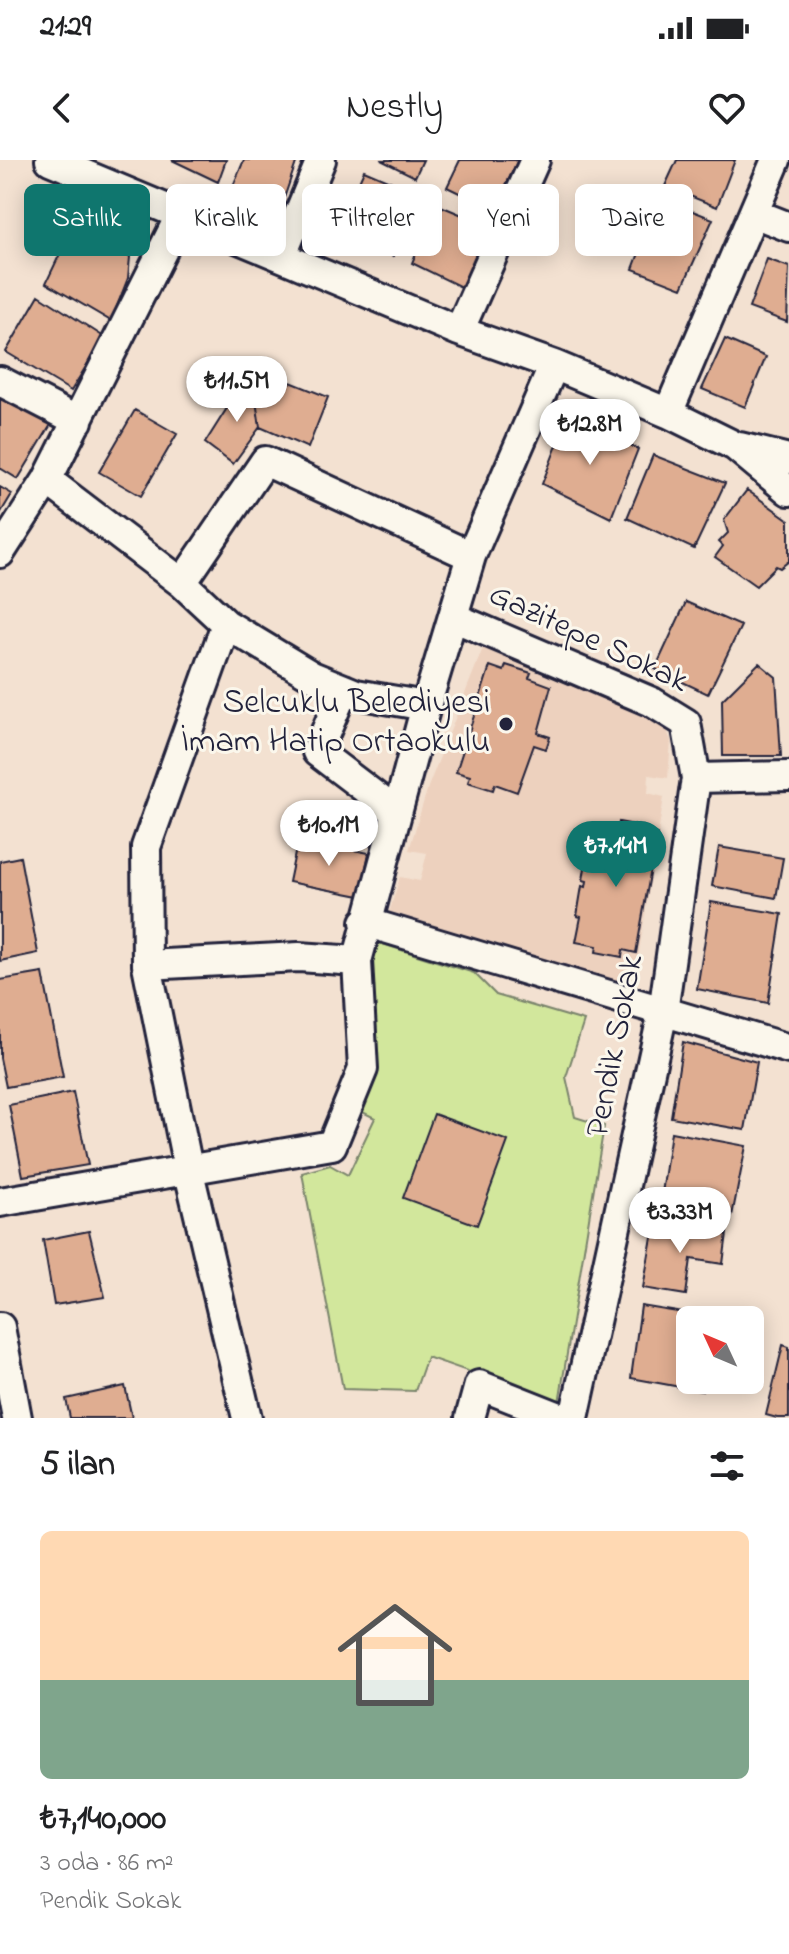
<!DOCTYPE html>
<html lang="tr">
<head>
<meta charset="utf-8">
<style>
  :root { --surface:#fff; --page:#f6f6f6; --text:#202124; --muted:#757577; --line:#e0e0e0; --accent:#0f766e }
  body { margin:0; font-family:"Indie Flower",sans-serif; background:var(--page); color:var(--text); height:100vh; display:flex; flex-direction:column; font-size:30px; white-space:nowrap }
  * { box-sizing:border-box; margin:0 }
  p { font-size:26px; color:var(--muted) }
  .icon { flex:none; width:44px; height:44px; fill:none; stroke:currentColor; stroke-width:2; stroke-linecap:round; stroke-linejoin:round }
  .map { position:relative; height:1258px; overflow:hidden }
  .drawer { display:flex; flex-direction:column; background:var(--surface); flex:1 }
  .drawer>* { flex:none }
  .banner { position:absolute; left:24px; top:24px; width:742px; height:72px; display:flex; gap:16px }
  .needle { width:52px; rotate:314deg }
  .controls { position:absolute; left:676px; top:1146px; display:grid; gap:16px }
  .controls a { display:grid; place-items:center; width:88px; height:88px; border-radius:12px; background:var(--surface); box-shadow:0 4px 20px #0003; font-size:40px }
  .price { position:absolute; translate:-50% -68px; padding:0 18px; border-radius:28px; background:#fff; color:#222; font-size:26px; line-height:52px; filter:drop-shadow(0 2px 4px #0008) }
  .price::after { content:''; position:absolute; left:50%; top:48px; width:24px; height:18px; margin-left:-12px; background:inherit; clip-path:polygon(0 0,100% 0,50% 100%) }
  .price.selected { background:var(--accent); color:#fff }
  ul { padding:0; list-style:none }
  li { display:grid; align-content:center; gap:16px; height:424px; padding:0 40px }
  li+li { border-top:2px solid var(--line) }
  li span { display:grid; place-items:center; height:248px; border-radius:12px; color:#555 }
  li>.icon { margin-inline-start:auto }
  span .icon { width:144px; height:144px; fill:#fffc; stroke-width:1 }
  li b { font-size:34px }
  h2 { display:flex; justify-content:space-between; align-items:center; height:96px; padding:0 40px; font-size:34px }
  .pill { padding:0 28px; border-radius:12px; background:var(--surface); box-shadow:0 4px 20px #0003; font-size:28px; line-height:72px }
  .pill.selected { background:var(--accent); color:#fff }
  .status { display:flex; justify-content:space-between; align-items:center; height:56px; padding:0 40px; background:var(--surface); direction:ltr }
  .status svg { height:22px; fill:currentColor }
  header { display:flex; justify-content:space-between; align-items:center; height:104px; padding:0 40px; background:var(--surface); font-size:36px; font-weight:600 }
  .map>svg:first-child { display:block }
</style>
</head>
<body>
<div class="status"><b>21:29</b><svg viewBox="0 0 49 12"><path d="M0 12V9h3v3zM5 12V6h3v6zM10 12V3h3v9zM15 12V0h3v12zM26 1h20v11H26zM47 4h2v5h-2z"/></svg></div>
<header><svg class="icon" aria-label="back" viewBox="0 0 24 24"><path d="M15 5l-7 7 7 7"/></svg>Nestly<svg class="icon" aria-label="heart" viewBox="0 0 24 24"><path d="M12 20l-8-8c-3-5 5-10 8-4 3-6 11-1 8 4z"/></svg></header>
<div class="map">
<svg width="789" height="1258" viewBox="0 0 789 1258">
  <rect width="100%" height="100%" fill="#f3e1d1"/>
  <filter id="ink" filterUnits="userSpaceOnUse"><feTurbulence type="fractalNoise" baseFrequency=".0125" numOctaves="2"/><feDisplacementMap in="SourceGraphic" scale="16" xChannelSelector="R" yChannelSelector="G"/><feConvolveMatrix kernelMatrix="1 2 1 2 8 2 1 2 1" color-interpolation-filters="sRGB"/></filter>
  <g filter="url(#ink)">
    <path fill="#edd1be" d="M 485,483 L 638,546 L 665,565 L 671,581 L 668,618 L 649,615 L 648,633 L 664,637 L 633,829 L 389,753 L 400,717 L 420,721 L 427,693 L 409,690 L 428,627 Z"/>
    <path fill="#d2e79c" stroke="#7a846c" stroke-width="2" d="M 370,780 L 474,813 L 496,835 L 584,861 L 566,917 L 575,957 L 604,966 L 559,1243 L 427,1197 L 415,1231 L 343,1229 L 302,1013 L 330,1005 L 348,1015 L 375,958 L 356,949 Z"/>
    <path fill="#dfad91" stroke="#22223b" stroke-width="2" d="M 172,0 L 226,0 L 218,22 Z
      M 244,0 L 297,0 L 281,47 L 233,26 Z
      M 381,0 L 423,0 L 415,17 Z
      M 460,0 L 518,0 L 494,50 L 447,27 Z
      M 677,0 L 735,0 L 717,47 L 665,26 Z
      M 364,10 L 418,33 L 393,96 L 336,72 Z
      M 660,38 L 713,59 L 682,128 L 633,109 Z
      M 436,44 L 491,67 L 465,129 L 412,103 Z
      M 78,56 L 117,83 L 130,97 L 128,118 L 111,161 L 46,123 Z
      M 767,99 L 789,107 L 787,162 L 749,148 Z
      M 39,135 L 104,177 L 71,231 L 6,192 Z
      M 725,179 L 766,197 L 745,247 L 702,229 Z
      M 263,211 L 328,237 L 308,288 L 260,267 L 254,228 Z
      M 248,215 L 257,221 L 254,228 L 260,267 L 233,304 L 205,283 Z
      M 0,236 L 52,263 L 18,319 L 0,308 Z
      M 135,250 L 177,274 L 141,336 L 99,312 Z
      M 568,257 L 638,289 L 611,358 L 542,324 Z
      M 653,295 L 725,323 L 694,389 L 627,358 Z
      M 0,327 L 12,334 L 0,354 Z
      M 747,330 L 789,360 L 789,401 L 780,408 L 776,406 L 756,426 L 715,397 L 723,386 L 719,382 L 728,373 L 724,360 Z
      M 686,442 L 741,466 L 708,534 L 655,509 Z
      M 759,503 L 776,517 L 781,596 L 723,596 L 722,540 Z
      M 506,505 L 531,513 L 529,518 L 551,526 L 538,573 L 550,577 L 546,589 L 534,585 L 517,632 L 495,624 L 493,630 L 468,622 L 470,616 L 456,612 L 490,506 L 504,511 Z
      M 619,662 L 645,667 L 644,673 L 657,675 L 636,793 L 623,790 L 622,797 L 596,792 L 597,786 L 576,782 L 581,757 L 577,756 L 582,726 L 586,727 L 587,721 L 583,720 L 588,690 L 593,690 L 597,665 L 618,669 Z
      M 298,679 L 369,693 L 360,736 L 289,722 Z
      M 719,687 L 783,698 L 776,738 L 712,726 Z
      M 20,697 L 38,793 L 0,801 L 0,701 Z
      M 711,742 L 782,754 L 768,843 L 697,829 Z
      M 43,813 L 63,917 L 6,927 L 0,898 L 0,820 Z
      M 683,882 L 757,902 L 745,970 L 671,957 Z
      M 73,932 L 88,1005 L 23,1016 L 9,945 Z
      M 434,954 L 508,981 L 477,1065 L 403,1038 Z
      M 671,972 L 746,986 L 732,1056 L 661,1040 Z
      M 655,1060 L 727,1073 L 723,1104 L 691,1099 L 686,1135 L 643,1128 Z
      M 89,1071 L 105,1137 L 54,1145 L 43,1080 Z
      M 641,1146 L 714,1158 L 690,1160 L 690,1220 L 704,1220 L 702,1231 L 631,1218 Z
      M 783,1185 L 789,1187 L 789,1258 L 777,1258 L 766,1255 Z
      M 125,1226 L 132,1258 L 70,1258 L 66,1239 Z"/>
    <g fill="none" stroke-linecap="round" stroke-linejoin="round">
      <defs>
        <path id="minor" d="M 50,0 L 459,171 L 554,205 L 668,253 L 735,286 L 789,331
          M 756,54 L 789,67
          M 282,95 L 321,0
          M 459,171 L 535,0
          M 0,221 L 78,261
          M 668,253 L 776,0
          M 740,287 L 789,299
          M 47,320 L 182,423 L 226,464 L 312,516 L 356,534 L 426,546
          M 0,393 L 47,320 L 181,54
          M 182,423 L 265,301 L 471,396
          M 453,457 L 652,542 L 686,563 L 696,618 L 663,852 L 574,1258
          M 226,464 L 146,687 L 147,805 L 188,1008 L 247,1258
          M 344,529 L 317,592 L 396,652
          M 696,618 L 789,616
          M 365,762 L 789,889
          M 147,805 L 299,797 L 357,801
          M 0,1042 L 332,985 L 363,909 L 357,801 L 426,546 L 471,396 L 554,205
          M 0,1167 L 17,1258
          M 470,1258 L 479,1225 L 562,1258"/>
      </defs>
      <use href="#minor" stroke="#22223b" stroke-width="34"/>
      <use href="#minor" stroke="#fbf7ec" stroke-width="28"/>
    </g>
  </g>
  <circle fill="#22223b" stroke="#fbf7ec" stroke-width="3" cx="506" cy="564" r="8"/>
  <g text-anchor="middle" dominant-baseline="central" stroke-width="6" stroke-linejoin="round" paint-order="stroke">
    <g font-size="34" fill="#22223b" stroke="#fbf7ec">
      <text transform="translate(588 479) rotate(25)">Gazitepe Sokak</text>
      <text transform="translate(616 886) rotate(-79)">Pendik Sokak</text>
    </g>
    <g font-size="34" fill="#22223b" stroke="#fbf7ec" text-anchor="end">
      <text x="490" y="544">Selcuklu Belediyesi<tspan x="490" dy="39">İmam Hatip Ortaokulu</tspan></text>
    </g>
  </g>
</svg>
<div class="controls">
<a><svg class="needle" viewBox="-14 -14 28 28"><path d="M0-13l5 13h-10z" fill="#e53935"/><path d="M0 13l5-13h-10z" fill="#757577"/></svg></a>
</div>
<b class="price" style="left:237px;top:264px">₺11.5M</b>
<b class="price" style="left:590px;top:307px">₺12.8M</b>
<b class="price" style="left:329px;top:708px">₺10.1M</b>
<b class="price selected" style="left:616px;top:729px">₺7.14M</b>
<b class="price" style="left:680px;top:1095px">₺3.33M</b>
<div class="banner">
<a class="pill selected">Satılık</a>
<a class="pill">Kiralık</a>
<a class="pill">Filtreler</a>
<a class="pill">Yeni</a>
<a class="pill">Daire</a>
</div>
</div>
<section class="drawer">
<h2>5 ilan<svg class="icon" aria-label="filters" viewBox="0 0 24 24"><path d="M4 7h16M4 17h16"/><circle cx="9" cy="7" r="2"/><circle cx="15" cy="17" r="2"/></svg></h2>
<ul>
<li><span style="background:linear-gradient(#ffd9b3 60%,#7fa58c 0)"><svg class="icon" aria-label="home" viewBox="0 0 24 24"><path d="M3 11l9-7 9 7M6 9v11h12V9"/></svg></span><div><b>₺7,140,000</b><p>3 oda · 86 m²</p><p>Pendik Sokak</p></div></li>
</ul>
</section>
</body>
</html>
